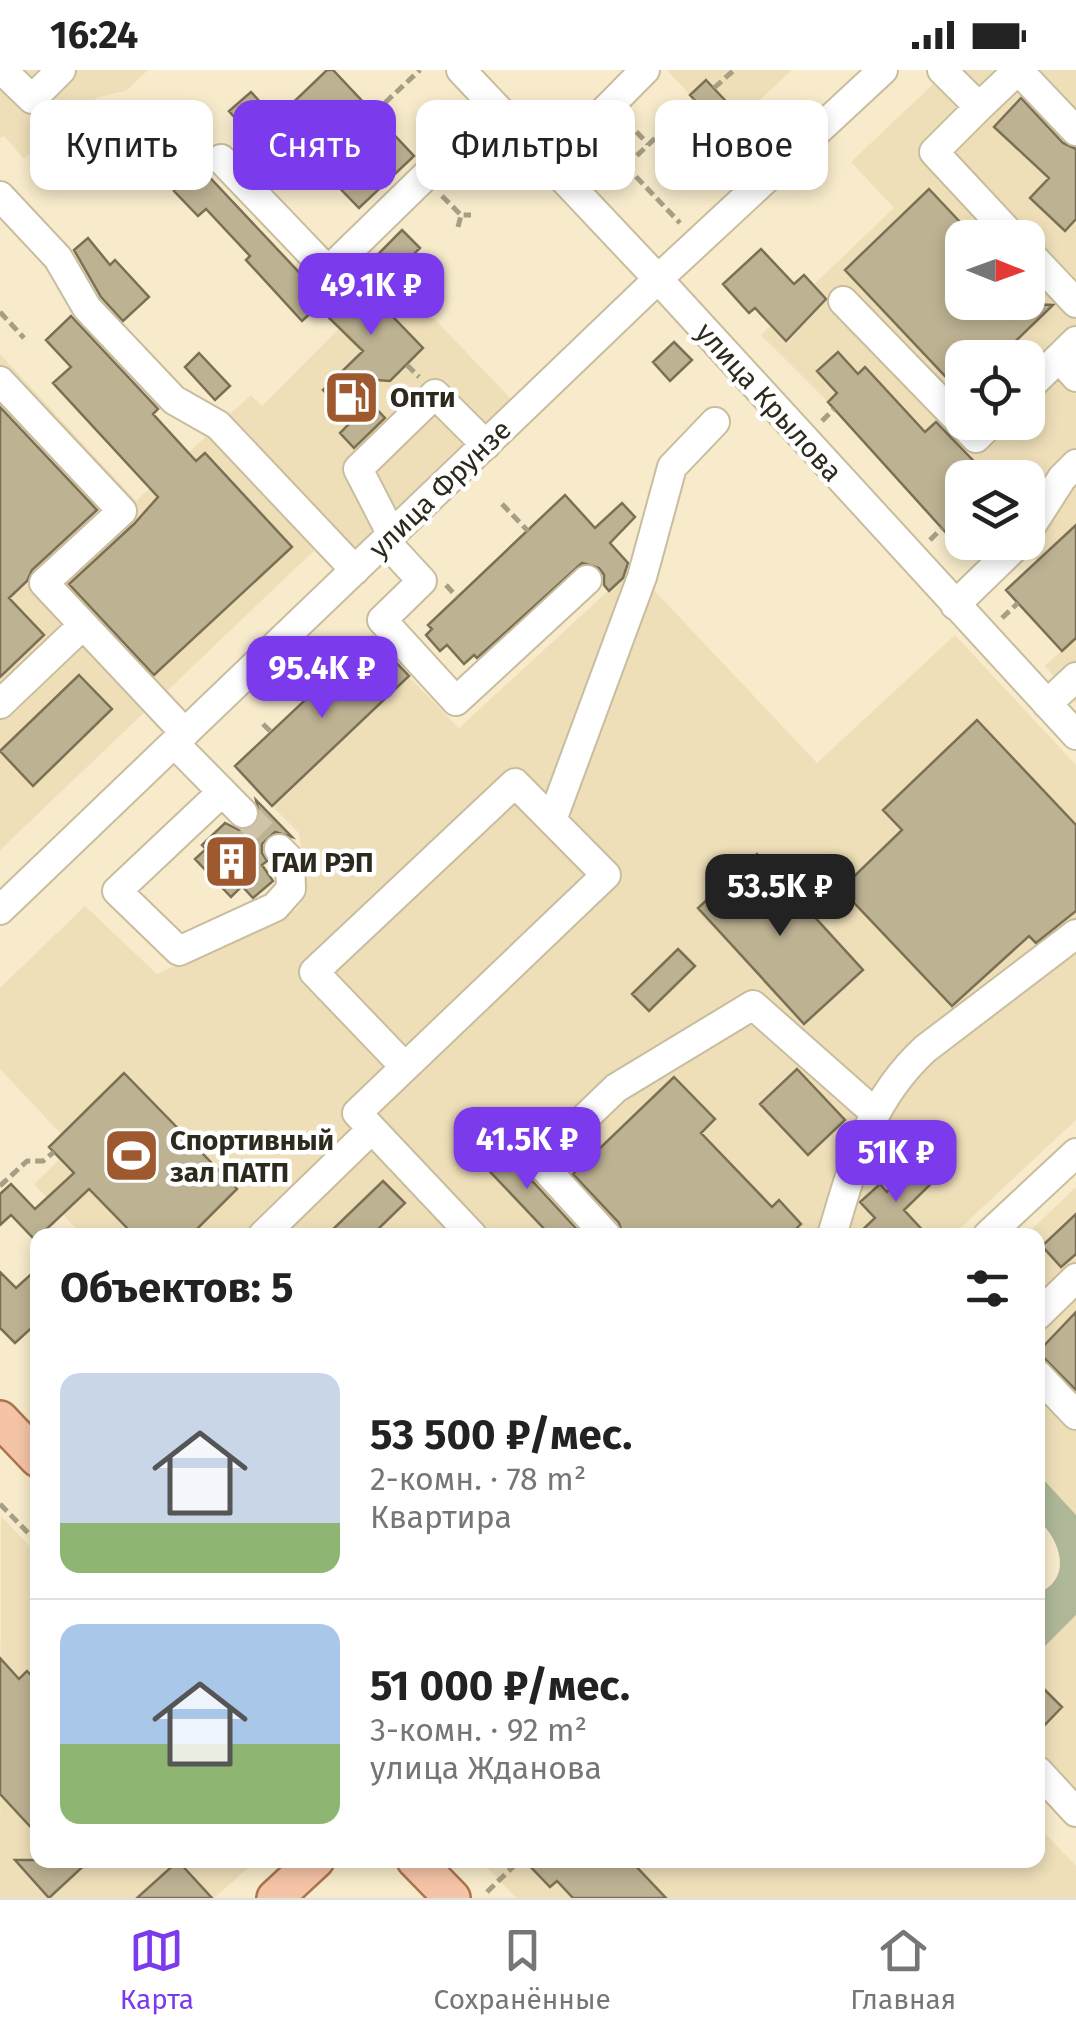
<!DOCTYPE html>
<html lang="ru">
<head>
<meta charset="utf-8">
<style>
  :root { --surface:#fff; --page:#f2f2f2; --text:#222; --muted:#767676; --line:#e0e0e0; --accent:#7c3aed }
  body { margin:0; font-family:"Fira Sans",sans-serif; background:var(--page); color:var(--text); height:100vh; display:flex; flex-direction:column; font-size:38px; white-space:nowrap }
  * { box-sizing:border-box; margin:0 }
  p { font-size:32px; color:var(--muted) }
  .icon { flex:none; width:55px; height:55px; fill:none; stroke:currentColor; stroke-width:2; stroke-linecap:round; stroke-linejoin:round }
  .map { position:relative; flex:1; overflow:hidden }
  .panel { position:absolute; left:30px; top:1158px; width:1015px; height:640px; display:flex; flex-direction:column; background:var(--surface); border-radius:20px; box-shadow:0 5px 15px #0003 }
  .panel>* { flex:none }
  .guide { position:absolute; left:30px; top:30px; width:1018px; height:90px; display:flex; gap:20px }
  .needle { width:65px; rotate:91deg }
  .buttons { position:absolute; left:945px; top:150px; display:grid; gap:20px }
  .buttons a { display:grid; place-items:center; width:100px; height:100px; border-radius:20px; background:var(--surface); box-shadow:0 5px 15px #0003; font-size:50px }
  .price { position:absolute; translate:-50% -85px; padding:0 22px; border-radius:20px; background:var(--accent); color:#fff; font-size:32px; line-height:65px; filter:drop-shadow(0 2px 5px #0008) }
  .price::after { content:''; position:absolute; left:50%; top:60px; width:30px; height:22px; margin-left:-15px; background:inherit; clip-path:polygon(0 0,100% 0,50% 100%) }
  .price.on { background:#222; color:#fff }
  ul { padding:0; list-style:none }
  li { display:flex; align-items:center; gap:30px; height:250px; padding:0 30px }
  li+li { border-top:2px solid var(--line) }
  li span { display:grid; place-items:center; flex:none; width:280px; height:200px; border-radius:20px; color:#555 }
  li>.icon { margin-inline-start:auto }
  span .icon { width:120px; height:120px; fill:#fffc; stroke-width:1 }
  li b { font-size:42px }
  h2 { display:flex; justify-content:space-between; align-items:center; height:120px; padding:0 30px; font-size:42px }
  .pill { padding:0 35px; border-radius:20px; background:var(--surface); box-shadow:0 5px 15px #0003; font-size:35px; line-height:90px }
  .pill.on { background:var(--accent); color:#fff }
  .status { display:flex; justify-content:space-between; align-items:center; height:70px; padding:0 50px; background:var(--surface); direction:ltr }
  .status svg { height:28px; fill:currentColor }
  .dock { display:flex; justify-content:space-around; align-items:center; height:140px; border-top:2px solid var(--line); background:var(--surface); font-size:28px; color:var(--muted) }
  .dock a { display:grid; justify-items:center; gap:5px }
  .dock .on { color:var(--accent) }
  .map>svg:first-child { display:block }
</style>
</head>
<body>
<div class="status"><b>16:24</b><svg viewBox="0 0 49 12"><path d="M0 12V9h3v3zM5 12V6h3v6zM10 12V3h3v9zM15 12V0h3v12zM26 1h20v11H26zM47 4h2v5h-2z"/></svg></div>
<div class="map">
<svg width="1076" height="1828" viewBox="0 0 1076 1828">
  <rect width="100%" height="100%" fill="#f7ebcb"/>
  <path fill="#eedfb9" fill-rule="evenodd" d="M 0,0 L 148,0 L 126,21 L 98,27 L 24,89 L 4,66 L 0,68 Z
    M 667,0 L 792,0 L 681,104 L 703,39 Z
    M 948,0 L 1076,0 L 1076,634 L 1045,596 L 1062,580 L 1006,520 L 1037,491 L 1021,473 L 1028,472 L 1028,408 L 962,408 L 962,451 L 948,464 L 828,332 L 761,265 L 894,138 L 851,92 ZM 962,168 L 1028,168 L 1028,232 L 962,232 ZM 962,288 L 1028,288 L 1028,352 L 962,352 Z
    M 392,205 L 514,332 L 356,486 L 227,347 L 251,325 L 262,336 Z
    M 0,284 L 136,431 L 213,360 L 321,474 L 0,780 Z
    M 633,498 L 817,693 L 955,565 L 1076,695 L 1076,1050 L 953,1165 L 82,1165 L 34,1114 L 60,1089 L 49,1077 L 61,1064 L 0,999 L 0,918 L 85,836 L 157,904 L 297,839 L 306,825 L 299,763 L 272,736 L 409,607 L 459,658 Z
    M 1076,1117 L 1076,1445 L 1042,1409 L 1038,1412 L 1038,1165 L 1026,1165 Z
    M 1,1446 L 37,1484 L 38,1790 L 257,1790 L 214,1828 L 0,1828 Z
    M 1076,1545 L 1076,1720 L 1038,1679 L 1038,1583 Z
    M 1038,1756 L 1076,1796 L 1076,1828 L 516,1828 L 480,1790 L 1038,1790 Z"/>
  <path fill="#aeb898" d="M 1042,1408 L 1076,1445 L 1076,1545 L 1038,1583 L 1038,1523 C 1073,1509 1061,1470 1038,1450 L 1038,1412 Z"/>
  <path fill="#bdb292" stroke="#7b7054" stroke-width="2.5" d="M 327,0 L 333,0 L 414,86 L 359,138 L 283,60 L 262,78 L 229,41 L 251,22 L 276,49 Z
    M 706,10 L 736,42 L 719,58 L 725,64 L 681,104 L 659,80 L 703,39 L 690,25 Z
    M 1021,28 L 1063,73 L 1076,79 L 1076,149 L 1065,161 L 1030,128 L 1049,108 L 994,57 Z
    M 200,97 L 325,230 L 302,251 L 246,190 L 250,186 L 206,139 L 198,146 L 174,121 Z
    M 929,119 L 975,168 L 962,168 L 962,232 L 1053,235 L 998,288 L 962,288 L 962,324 L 845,200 Z
    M 402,160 L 420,178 L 372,225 L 423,278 L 390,311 L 347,308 L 385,348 L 354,378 L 340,363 L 353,350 L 323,320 L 363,281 L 322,241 Z
    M 88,168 L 110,195 L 115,190 L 149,227 L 123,251 L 101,227 L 74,180 Z
    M 761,179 L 794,214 L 804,205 L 826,229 L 786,271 L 755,238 L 749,243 L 723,214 Z
    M 71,246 L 158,339 L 153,344 L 196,391 L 205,383 L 292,477 L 154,605 L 69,514 L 134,454 L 158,427 L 53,313 L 71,297 L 46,270 Z
    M 674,272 L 692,290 L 670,311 L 653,292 Z
    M 838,282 L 858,304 L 865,297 L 925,362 L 936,352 L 990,408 L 962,408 L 962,451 L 948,465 L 828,332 L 837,323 L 817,301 Z
    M 199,283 L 230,316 L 215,330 L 185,297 Z
    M 0,337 L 97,440 L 32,500 L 27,511 L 9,528 L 44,565 L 0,607 Z
    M 565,425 L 595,458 L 622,433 L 635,447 L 610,473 L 628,493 L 623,508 L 609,521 L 604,515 L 604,505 L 599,498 L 582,493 L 477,588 L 474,585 L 464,594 L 447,575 L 440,581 L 426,565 L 432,559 L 428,555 Z
    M 1076,455 L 1076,568 L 1062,581 L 1006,520 Z
    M 372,567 L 409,606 L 272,736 L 235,696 Z
    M 79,605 L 112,639 L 33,716 L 0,681 Z
    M 977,650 L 1076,755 L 1076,841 L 1036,873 L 1029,866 L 952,936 L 841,819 L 902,760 L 883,740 Z
    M 256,730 L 292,767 L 275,762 L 262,774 L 262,783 L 267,791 L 262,795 L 273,811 L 253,828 L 242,816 L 231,827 L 195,789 L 206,779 L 202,775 L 225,753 L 239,760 L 254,756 L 260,747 Z
    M 757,784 L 863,900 L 804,954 L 698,838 Z
    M 678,879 L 695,896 L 649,941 L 632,924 Z
    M 797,999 L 845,1050 L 808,1085 L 760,1034 Z
    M 124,1003 L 237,1119 L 191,1165 L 134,1165 L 89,1119 L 35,1170 L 11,1145 L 0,1155 L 0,1124 L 11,1114 L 35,1139 L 74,1103 L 49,1077 Z
    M 674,1007 L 715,1049 L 701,1063 L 772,1137 L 779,1130 L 801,1154 L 790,1165 L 623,1165 L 619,1153 L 573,1104 Z
    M 496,1072 L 548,1128 L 582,1165 L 550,1165 L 478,1089 Z
    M 919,1092 L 935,1110 L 904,1140 L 927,1165 L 857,1165 L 875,1148 L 860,1132 L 880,1114 L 887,1122 Z
    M 383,1111 L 405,1133 L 372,1165 L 327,1165 Z
    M 1076,1144 L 1076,1184 L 1061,1197 L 1042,1176 Z
    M 38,1198 L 38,1252 L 15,1273 L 0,1258 L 0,1202 L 16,1218 Z
    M 1076,1242 L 1076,1320 L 1038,1282 Z
    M 0,1588 L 19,1609 L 27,1601 L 38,1613 L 38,1765 L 0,1724 Z
    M 1038,1613 L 1062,1637 L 1038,1662 Z
    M 15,1790 L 90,1790 L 49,1828 Z
    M 524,1790 L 630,1790 L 666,1828 L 573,1828 L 557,1811 L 550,1817 Z
    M 178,1791 L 212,1828 L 137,1828 Z"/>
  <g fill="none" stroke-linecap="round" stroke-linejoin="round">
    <path stroke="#cfc4a8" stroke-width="28" stroke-dasharray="28 14" stroke-linecap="butt" d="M 243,743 L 279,779"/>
    <defs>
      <path id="minor" d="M 2,0 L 32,29 L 61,0
        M 461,0 L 658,209 L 1076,665
        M 942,0 L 979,37 L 934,82 L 1014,168
        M 979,37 L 1018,0 L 1076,61
        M 221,89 L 328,201 L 496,37
        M 551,95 L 645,0
        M 0,126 L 58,188 L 87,238 L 174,330 L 218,355 L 355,500
        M 1028,182 L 1076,233
        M 843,231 L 976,368 L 992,352
        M 1059,288 L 1076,307
        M 0,311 L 122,441 L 44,513 L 185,663
        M 1028,318 L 1076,271
        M 1028,461 L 1062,408 L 1076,394
        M 392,465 L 358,399 L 435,324 L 486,375
        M 385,471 L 422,511 L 382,550 L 456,631 L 587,510
        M 955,535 L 1020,472
        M 0,634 L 83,555
        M 1047,634 L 1076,607
        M 174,673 L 243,743
        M 222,722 L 117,821 L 179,881 L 275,837 L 291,819 L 290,790 L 279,779
        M 552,750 L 642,507 L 672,397 L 715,352
        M 0,840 L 658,209 L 883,0
        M 404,996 L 314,902 L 515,713 L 606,805 L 357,1043 L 472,1165
        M 263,1165 L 372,1059
        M 606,1165 L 539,1092 L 616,1018 L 753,935 L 874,1042
        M 832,1165 C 854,1093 868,1032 925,979 L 1076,864
        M 988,1165 L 1076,1083
        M 1038,1245 L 1076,1208
        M 1038,1305 L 1076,1345
        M 1038,1701 L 1076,1742"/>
      <path id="major" d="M 0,1349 L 38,1389
        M 415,1790 L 452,1828
        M 275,1828 L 316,1790"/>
    </defs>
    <use href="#minor" stroke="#c8bd9e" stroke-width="32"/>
    <use href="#major" stroke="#ab744f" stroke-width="40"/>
    <path stroke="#a69e85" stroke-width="5" stroke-dasharray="10 5" stroke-linecap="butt" d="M 714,18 L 734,0
      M 374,43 L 420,0
      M 626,51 L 648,74
      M 605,74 L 680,153
      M 626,96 L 695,30
      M 442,126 L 461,145
      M 458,157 L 461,145 L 471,145
      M 0,242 L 24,268
      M 407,295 L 419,307
      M 822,351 L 834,339
      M 502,434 L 528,461
      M 930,470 L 942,458
      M 446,515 L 457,527
      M 1002,548 L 1018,533
      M 331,592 L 338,599
      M 263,654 L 271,662
      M 0,1116 L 27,1091 L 43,1091 L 54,1082
      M 0,1434 L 38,1473
      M 487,1822 L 520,1790"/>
    <use href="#minor" stroke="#fff" stroke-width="28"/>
    <use href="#major" stroke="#f5c4a6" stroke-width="35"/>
  </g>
  <defs>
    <symbol id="fuel-square" viewBox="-11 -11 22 22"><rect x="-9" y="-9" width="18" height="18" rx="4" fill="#9f592f" stroke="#fff"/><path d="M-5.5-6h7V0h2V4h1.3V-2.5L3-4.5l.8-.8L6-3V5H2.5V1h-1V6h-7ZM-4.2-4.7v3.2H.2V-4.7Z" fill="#fff"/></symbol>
    <symbol id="building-square" viewBox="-11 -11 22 22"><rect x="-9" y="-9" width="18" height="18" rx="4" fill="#9f592f" stroke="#fff"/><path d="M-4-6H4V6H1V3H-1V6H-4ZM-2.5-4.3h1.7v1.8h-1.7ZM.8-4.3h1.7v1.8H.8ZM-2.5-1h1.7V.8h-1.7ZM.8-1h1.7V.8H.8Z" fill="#fff"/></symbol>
    <symbol id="stadium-square" viewBox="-11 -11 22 22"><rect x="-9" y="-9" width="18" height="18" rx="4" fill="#9f592f" stroke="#fff"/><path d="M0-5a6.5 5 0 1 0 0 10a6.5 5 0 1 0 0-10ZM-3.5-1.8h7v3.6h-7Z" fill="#fff"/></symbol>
  </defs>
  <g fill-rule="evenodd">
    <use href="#fuel-square" x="320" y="296" width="63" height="63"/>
    <use href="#building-square" x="200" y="760" width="63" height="63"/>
    <use href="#stadium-square" x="100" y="1054" width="63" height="63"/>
  </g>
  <g text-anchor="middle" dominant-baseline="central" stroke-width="9" stroke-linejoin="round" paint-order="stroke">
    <g font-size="28" font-weight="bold" fill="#2d291d" stroke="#fff" text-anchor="start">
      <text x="390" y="327">Опти</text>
      <text x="271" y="792">ГАИ РЭП</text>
      <text x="170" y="1070">Спортивный<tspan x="170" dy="32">зал ПАТП</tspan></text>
    </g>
    <g font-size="28" fill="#2d291d" stroke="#fff">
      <text transform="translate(769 332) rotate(48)">улица Крылова</text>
      <text transform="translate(440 419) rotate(-44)">улица Фрунзе</text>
    </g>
  </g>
</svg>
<div class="buttons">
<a><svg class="needle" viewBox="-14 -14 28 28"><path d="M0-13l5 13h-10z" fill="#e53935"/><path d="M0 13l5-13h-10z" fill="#767676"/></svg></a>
<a><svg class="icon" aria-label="locate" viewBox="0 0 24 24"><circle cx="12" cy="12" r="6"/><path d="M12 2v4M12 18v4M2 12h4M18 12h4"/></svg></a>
<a><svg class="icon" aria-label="layers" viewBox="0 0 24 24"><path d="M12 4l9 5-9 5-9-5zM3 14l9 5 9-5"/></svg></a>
</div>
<b class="price" style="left:371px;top:268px">49.1K ₽</b>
<b class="price" style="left:322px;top:651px">95.4K ₽</b>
<b class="price on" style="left:780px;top:869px">53.5K ₽</b>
<b class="price" style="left:527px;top:1122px">41.5K ₽</b>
<b class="price" style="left:896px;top:1135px">51K ₽</b>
<div class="guide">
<a class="pill">Купить</a>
<a class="pill on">Снять</a>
<a class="pill">Фильтры</a>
<a class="pill">Новое</a>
</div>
<section class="panel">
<h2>Объектов: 5<svg class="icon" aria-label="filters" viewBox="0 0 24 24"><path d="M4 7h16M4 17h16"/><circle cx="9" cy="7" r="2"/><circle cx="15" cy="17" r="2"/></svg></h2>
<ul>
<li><span style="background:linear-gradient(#c9d6e8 75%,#8fb573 0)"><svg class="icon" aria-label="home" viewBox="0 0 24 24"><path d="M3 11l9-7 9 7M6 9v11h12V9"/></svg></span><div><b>53 500 ₽/мес.</b><p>2-комн. · 78 m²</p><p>Квартира</p></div></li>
<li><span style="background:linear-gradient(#a9c7e8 60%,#8fb573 0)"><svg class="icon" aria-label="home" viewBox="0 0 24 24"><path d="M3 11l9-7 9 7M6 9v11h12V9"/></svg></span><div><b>51 000 ₽/мес.</b><p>3-комн. · 92 m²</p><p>улица Жданова</p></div></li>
</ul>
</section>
</div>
<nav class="dock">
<a class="on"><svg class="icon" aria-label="map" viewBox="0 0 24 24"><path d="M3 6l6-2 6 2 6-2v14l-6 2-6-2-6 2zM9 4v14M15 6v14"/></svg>Карта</a>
<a><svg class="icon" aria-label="saved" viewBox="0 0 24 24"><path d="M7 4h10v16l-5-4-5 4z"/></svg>Сохранённые</a>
<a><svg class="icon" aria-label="home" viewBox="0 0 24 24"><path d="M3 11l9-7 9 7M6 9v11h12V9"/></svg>Главная</a>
</nav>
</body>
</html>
